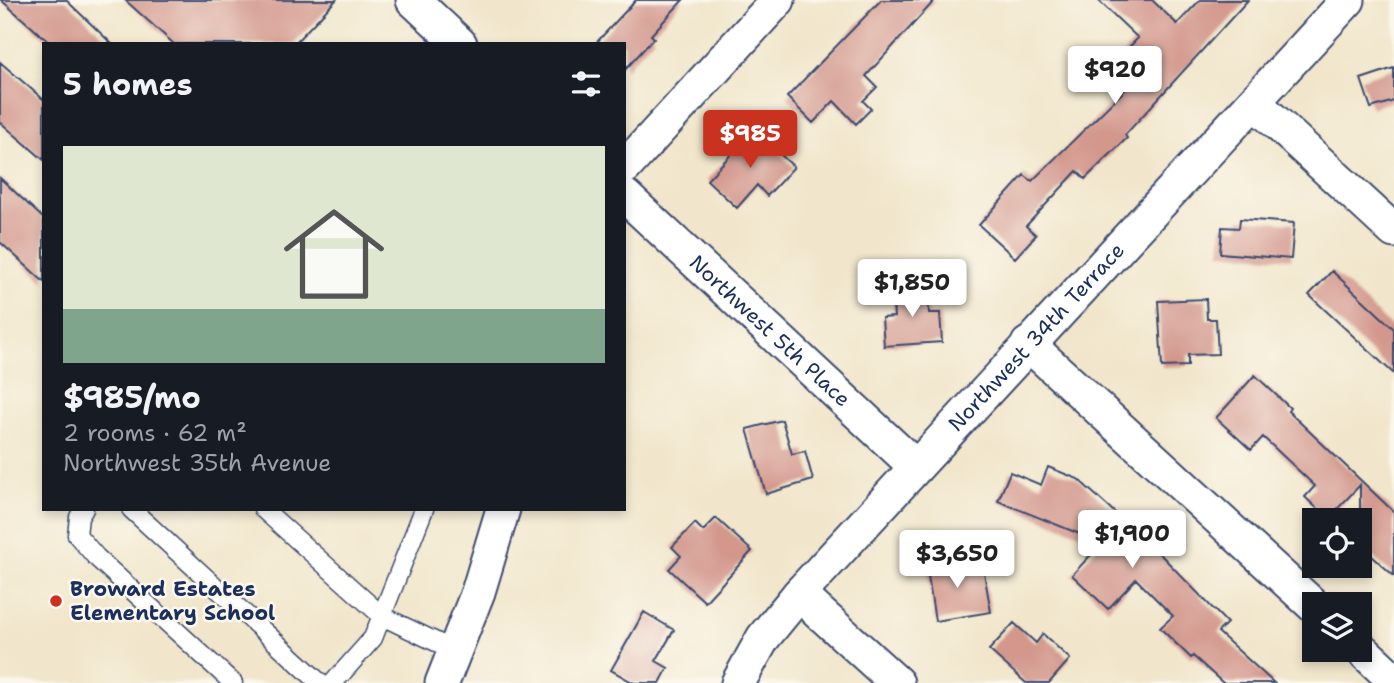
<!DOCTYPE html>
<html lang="en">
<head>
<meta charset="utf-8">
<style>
  :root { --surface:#171b24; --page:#242831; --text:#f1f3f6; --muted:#9ea1a6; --line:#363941; --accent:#c8321e }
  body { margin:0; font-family:"Shantell Sans",sans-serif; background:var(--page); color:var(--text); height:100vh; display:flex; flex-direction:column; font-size:26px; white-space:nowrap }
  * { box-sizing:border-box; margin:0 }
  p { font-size:23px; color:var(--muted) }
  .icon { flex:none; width:38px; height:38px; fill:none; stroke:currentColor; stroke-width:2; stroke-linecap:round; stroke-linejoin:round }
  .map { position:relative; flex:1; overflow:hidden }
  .side { position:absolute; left:42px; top:42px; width:584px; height:469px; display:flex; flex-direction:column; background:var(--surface); border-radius:0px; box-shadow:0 4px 10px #0003 }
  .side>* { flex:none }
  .controls { position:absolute; left:1302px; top:508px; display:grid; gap:14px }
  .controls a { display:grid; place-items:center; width:70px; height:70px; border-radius:0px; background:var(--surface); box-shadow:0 4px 10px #0003; font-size:35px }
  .price { position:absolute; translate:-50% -60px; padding:0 16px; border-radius:7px; background:#fff; color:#222; font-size:23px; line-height:46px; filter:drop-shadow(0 2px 4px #0008) }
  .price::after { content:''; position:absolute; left:50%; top:42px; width:21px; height:16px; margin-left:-10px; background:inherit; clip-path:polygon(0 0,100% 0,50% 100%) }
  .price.selected { background:var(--accent); color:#fff }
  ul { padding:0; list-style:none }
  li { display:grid; align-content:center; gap:14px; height:371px; padding:0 21px }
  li+li { border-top:2px solid var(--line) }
  li span { display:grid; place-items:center; height:217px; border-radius:0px; color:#555 }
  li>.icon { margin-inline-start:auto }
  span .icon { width:126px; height:126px; fill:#fffc; stroke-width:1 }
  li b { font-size:30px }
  h2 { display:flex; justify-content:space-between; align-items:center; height:84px; padding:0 21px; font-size:30px }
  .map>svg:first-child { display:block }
</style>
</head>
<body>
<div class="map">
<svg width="1394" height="683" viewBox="0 0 1394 683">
  <rect width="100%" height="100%" fill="#fbf7ec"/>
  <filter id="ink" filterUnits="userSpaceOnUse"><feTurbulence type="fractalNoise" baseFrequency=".0143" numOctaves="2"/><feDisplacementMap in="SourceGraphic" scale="14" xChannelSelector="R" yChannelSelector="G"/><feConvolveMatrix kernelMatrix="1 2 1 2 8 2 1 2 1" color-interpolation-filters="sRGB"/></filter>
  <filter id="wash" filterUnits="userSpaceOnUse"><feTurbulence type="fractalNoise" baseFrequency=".00686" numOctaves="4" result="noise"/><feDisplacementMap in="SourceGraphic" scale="28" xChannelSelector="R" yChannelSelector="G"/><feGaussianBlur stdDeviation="1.57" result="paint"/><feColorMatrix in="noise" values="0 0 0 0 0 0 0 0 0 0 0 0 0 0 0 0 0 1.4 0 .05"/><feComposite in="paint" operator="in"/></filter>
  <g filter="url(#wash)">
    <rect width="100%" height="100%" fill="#f1e6cb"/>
    <g id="blocks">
      <path fill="#d3978c" d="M 1,0 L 66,0 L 112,44 L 51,44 Z
        M 125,0 L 336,0 L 294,44 L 174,44 Z
        M 636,0 L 683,0 L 651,35 L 654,38 L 625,70 L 625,44 L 595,44 Z
        M 881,0 L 935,0 L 866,76 L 877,87 L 863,101 L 871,109 L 856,124 L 834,101 L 813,123 L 787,97 Z
        M 1098,0 L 1152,0 L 1177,24 L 1200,0 L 1248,0 L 1125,135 L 1127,138 L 1085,179 L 1077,171 L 1026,226 L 1036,235 L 1015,258 L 979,225 L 1024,175 L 1032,181 L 1129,86 L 1126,84 L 1133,77 L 1116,61 L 1138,38 Z
        M 0,62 L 44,100 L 44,160 L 0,122 Z
        M 1394,68 L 1394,101 L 1371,108 L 1361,79 Z
        M 754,130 L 794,167 L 767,196 L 757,185 L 737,208 L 707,180 Z
        M 0,178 L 44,219 L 44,282 L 0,242 Z
        M 1240,219 L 1294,223 L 1291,259 L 1220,253 L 1222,227 L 1239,228 Z
        M 1332,271 L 1394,329 L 1394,374 L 1309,295 Z
        M 927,286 L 929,313 L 940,313 L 942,342 L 884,346 L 882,318 L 894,317 L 892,289 Z
        M 1206,299 L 1207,319 L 1216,319 L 1218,354 L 1188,355 L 1188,366 L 1162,367 L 1158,301 Z
        M 1255,375 L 1290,408 L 1288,411 L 1394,512 L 1394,576 L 1360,545 L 1360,485 L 1328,519 L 1305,497 L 1315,486 L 1263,437 L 1251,450 L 1216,418 Z
        M 782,420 L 792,454 L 805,451 L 813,480 L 766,494 L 747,429 Z
        M 1048,467 L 1078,479 L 1158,552 L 1227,623 L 1218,632 L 1274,683 L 1223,683 L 1193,656 L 1191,658 L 1160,628 L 1173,616 L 1136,579 L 1108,609 L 1072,575 L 1102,543 L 998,501 L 1010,472 L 1041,485 Z
        M 716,518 L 752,551 L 705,602 L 669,569 L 681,556 L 672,547 L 695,523 L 703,531 Z
        M 958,558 L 960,572 L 983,567 L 991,612 L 935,621 L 926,563 Z
        M 644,612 L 674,630 L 656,661 L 668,668 L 660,683 L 634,683 L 611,670 Z
        M 1014,623 L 1036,643 L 1043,634 L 1070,659 L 1049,683 L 1026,683 L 989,650 Z"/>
    </g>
  </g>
  <g filter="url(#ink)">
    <use href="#blocks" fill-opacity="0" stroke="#3b4a6e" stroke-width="2"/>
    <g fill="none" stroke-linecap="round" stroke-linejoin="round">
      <defs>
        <path id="service" d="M 84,509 L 79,517 L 77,535 L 96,557 L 233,683
          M 131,509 L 320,683
          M 263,509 L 382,616 L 455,651
          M 333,683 L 373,638 L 424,509"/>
        <g id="minor">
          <path d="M 413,0 L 460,44"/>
          <path d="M 1254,102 L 1394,231"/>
          <path d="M 625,167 L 778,0"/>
          <path id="s1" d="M 625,196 L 916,467"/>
          <path d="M 1028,344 L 1314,606"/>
          <path d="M 799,594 L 897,683"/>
          <path d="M 1360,648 L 1394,680"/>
          <path d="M 442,683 L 478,592 L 503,509"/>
          <path id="s2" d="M 738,683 L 763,638 L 799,594 L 1348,0"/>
        </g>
      </defs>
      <use href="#service" stroke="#3b4a6e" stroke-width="21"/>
      <use href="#minor" stroke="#3b4a6e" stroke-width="37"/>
      <use href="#service" stroke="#fff" stroke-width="18"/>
      <use href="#minor" stroke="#fff" stroke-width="33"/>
    </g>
  </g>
  <circle fill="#c8321e" stroke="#fbf7ec" stroke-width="2.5" cx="56" cy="601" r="7"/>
  <g text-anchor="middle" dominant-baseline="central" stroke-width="5" stroke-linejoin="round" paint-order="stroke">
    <g font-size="21" fill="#1b2f5e" stroke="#fbf7ec">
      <text stroke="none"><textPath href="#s1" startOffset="198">Northwest 5th Place</textPath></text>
      <text stroke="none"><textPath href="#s2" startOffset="458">Northwest 34th Terrace</textPath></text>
    </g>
    <g font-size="21" font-weight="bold" fill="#1b2f5e" stroke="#fbf7ec" text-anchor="start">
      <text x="70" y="589">Broward Estates<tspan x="70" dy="24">Elementary School</tspan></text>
    </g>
  </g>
</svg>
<div class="controls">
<a><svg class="icon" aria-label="locate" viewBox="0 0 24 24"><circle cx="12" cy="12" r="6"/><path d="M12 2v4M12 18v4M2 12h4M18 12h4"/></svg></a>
<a><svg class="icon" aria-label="layers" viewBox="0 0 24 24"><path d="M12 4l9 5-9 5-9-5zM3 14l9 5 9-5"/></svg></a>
</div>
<b class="price" style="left:1115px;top:106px">$920</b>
<b class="price selected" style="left:750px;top:170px">$985</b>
<b class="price" style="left:912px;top:319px">$1,850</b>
<b class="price" style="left:1132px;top:570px">$1,900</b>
<b class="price" style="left:957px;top:590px">$3,650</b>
<section class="side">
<h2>5 homes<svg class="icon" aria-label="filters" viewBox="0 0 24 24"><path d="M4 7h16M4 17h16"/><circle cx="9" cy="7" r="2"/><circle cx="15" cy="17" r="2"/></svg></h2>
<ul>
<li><span style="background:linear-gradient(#dfe7d0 75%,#7fa58c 0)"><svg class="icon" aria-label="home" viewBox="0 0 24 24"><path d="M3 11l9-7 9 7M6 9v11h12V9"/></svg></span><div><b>$985/mo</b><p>2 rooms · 62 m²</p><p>Northwest 35th Avenue</p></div></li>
</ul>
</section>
</div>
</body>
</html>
